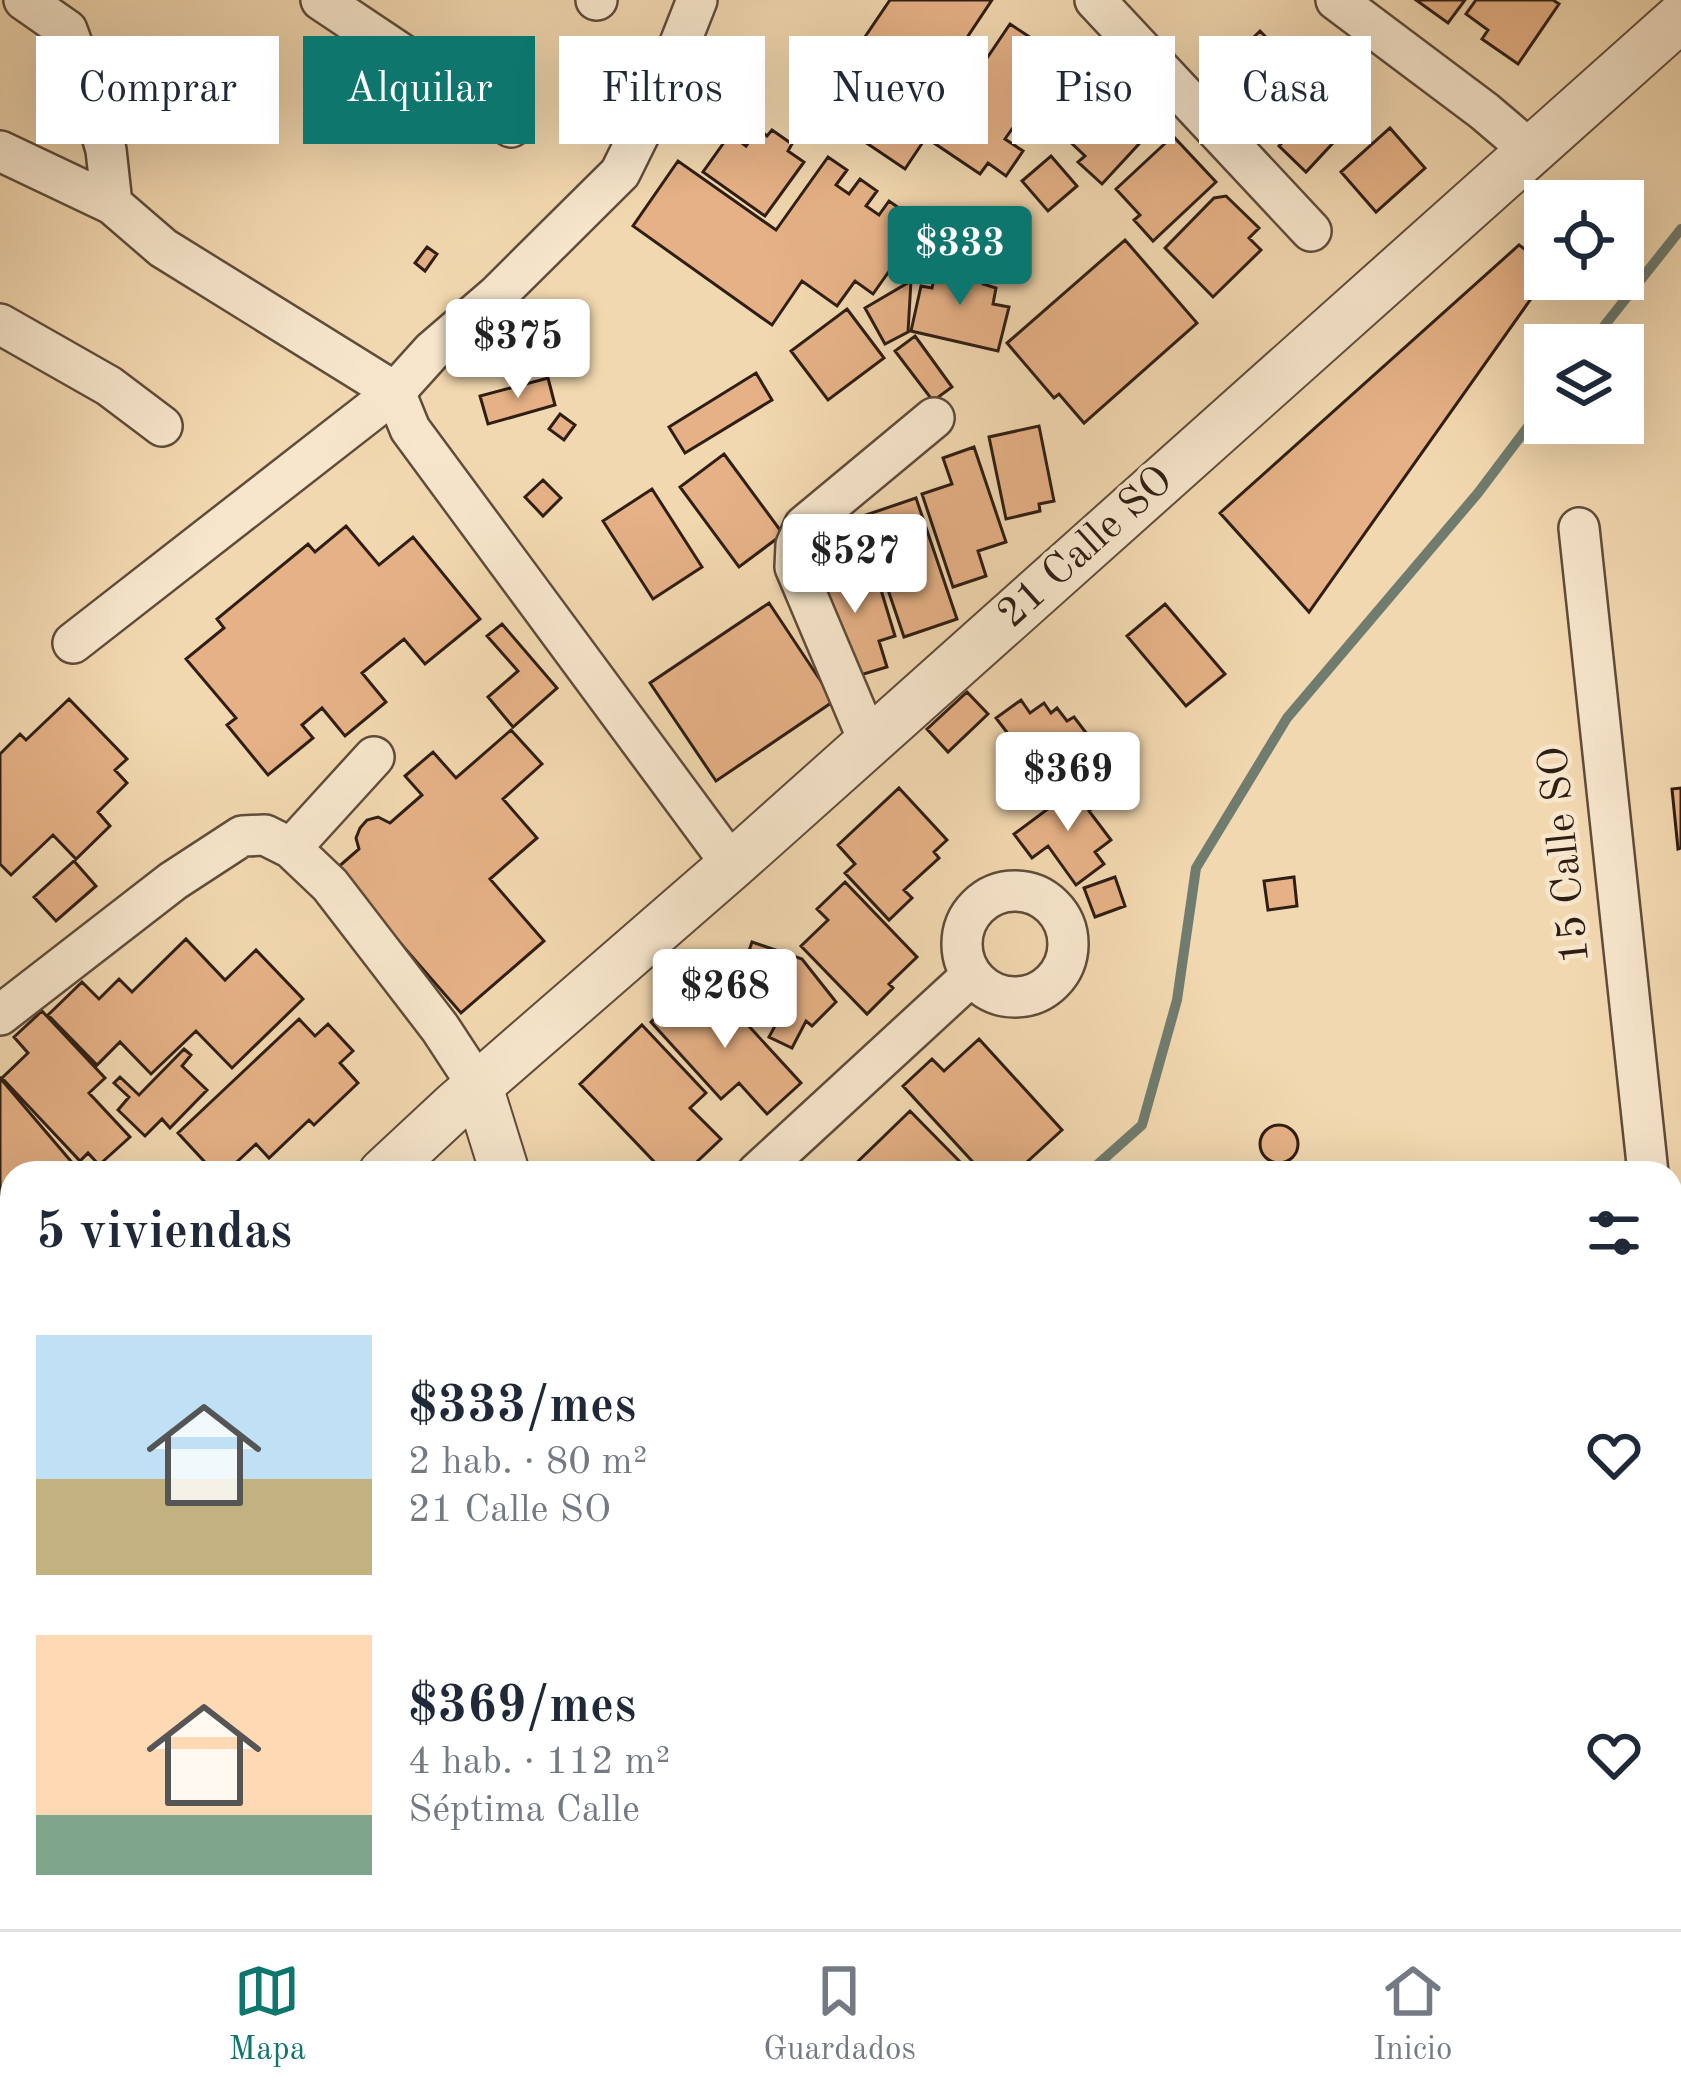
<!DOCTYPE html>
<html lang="es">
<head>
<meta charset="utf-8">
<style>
  :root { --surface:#fff; --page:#f6f6f7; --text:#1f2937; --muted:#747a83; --line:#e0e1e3; --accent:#0f766e }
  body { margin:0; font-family:"Old Standard TT",serif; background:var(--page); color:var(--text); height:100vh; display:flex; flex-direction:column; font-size:45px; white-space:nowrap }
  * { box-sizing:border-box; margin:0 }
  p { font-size:39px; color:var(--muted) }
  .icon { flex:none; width:66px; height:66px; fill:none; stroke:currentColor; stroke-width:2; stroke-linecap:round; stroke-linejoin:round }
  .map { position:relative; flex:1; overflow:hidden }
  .panel { position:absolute; left:0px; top:1161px; width:1683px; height:768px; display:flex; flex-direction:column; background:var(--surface); border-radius:36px 36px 0 0; box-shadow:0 12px 48px #0002 }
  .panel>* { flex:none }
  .hud { position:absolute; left:36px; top:36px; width:1611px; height:108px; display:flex; gap:24px }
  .fabs { position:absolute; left:1524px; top:180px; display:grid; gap:24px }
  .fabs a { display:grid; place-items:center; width:120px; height:120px; border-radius:0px; background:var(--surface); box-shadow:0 12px 48px #0002; font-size:60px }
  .price { position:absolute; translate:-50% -102px; padding:0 27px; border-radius:12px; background:#fff; color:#222; font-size:39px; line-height:78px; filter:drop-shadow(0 3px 6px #0008) }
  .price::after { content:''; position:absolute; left:50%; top:72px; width:36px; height:27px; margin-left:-18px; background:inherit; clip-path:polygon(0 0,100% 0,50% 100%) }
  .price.current { background:var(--accent); color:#fff }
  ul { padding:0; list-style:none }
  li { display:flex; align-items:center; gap:36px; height:300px; padding:0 36px }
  li span { display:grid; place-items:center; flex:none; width:336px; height:240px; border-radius:0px; color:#555 }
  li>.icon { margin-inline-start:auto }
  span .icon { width:144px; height:144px; fill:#fffc; stroke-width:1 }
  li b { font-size:51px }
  h2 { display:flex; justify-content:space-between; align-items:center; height:144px; padding:0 36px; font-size:51px }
  .tag { padding:0 42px; border-radius:0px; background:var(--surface); box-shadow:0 12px 48px #0002; font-size:42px; line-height:108px }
  .tag.current { background:var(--accent); color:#fff }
  .tab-bar { display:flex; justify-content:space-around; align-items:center; height:168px; border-top:3px solid var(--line); background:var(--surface); font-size:33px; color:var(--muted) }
  .tab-bar a { display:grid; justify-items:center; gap:6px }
  .tab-bar .current { color:var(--accent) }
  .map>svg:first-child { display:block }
</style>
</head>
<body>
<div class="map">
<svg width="1681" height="1929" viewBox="0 0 1681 1929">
  <rect width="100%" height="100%" fill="#f2d8b0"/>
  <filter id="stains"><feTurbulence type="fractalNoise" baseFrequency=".00167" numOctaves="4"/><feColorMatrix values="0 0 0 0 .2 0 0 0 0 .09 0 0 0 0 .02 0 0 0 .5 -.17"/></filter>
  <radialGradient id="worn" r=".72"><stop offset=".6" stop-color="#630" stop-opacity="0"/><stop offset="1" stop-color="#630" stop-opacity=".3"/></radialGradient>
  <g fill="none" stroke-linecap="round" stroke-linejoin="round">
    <path stroke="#707c6f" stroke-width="10" d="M 1589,345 L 1681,229
      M 1088,1173 L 1142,1125 L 1177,1000 L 1196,868 L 1287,718 L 1478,493 L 1545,404"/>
  </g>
  <path fill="#e6b186" stroke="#2f1e14" stroke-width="3" d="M 890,0 L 992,0 L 938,81 L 891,49 L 870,80 L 935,124 L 905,169 L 816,109 Z
    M 1416,0 L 1465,0 L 1448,23 Z
    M 1476,0 L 1553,0 L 1559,4 L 1518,64 L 1482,39 L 1488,30 L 1466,14 Z
    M 1010,24 L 1060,57 L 1050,72 L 1068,84 L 1053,105 L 1036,93 L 1028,105 L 1045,117 L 1030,141 L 1012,129 L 1005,139 L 1023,151 L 1006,176 L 988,163 L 980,174 L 931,141 Z
    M 1260,31 L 1303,75 L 1256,119 L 1214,76 Z
    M 704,48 L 728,62 L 713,88 L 689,74 Z
    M 1322,83 L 1358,116 L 1306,172 L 1279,146 L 1303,121 L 1298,109 Z
    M 1108,93 L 1150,132 L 1102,184 L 1078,162 L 1085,156 L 1066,138 Z
    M 1390,128 L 1425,168 L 1376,212 L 1341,172 Z
    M 758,129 L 767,136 L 772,130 L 792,144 L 788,151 L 804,162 L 765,216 L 703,172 L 730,134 L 746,146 Z
    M 1173,136 L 1216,182 L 1153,241 L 1134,220 L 1140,215 L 1116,189 Z
    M 1051,156 L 1077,186 L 1048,211 L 1022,181 Z
    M 828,157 L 847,170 L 836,185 L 849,194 L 860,179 L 877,191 L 866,206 L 879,215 L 889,201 L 906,213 L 898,225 L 914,236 L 873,294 L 855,281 L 837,306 L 802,281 L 772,325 L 633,226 L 678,161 L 776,230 Z
    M 1226,196 L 1259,228 L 1249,238 L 1261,250 L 1213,297 L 1165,248 L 1214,198 Z
    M 1125,240 L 1197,323 L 1084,423 L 1059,394 L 1054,398 L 1007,343 Z
    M 1519,245 L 1545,264 L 1545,279 L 1309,612 L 1220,513 Z
    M 427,247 L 437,254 L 425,271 L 415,263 Z
    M 938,260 L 986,271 L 983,284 L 996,288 L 993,304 L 1009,307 L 998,351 L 911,331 L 921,286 L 932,288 Z
    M 911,281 L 908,332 L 885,344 L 865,308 Z
    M 847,309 L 884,358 L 828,400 L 791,351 Z
    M 915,336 L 952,387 L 933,401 L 895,351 Z
    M 756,373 L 772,400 L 685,453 L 669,427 Z
    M 548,378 L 555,405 L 488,424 L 480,396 Z
    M 560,414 L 575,425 L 564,440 L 549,429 Z
    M 1039,426 L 1054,501 L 1039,504 L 1040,511 L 1006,519 L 989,437 Z
    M 974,447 L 1006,542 L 978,551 L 986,576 L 953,587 L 922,494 L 952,484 L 943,458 Z
    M 724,454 L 783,534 L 739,567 L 680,487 Z
    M 543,480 L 561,498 L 543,516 L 525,497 Z
    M 652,489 L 702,567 L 653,599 L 603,521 Z
    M 916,498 L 957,619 L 904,637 L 863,516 Z
    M 346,526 L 379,565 L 413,537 L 480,619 L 425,664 L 404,639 L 362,673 L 386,702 L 345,736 L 322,708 L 302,725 L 313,738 L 268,775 L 227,725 L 236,718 L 186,659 L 224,628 L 217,619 L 308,544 L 315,552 Z
    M 871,557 L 895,636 L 879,641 L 887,667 L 844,680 L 813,574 Z
    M 769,603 L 834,701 L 716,781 L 650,683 Z
    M 1165,604 L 1225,674 L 1186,706 L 1127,636 Z
    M 502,624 L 557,688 L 513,727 L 488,697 L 518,671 L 487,636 Z
    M 967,692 L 988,714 L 948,752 L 927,729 Z
    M 69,699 L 127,759 L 115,770 L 127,783 L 98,812 L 110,826 L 76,859 L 53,835 L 11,875 L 0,864 L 0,754 L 20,734 L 26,740 Z
    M 1021,700 L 1030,713 L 1044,703 L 1051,713 L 1057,708 L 1067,721 L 1074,717 L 1087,734 L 1081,739 L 1092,754 L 1086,758 L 1092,766 L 1055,795 L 996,718 Z
    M 511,730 L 542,764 L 503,799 L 537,838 L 490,879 L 544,941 L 461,1013 L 336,869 L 359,849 L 356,838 L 360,828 L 367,820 L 378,817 L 390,823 L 422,795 L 405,776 L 433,752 L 456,778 Z
    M 1084,782 L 1099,803 L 1089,811 L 1111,840 L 1095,852 L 1104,864 L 1076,885 L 1048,846 L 1032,858 L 1014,834 Z
    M 899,788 L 947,840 L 934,852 L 939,858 L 904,890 L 912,898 L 889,920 L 845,873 L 855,864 L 838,845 Z
    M 1681,788 L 1681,848 L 1678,849 L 1672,789 Z
    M 74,861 L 96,886 L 56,921 L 34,897 Z
    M 1115,877 L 1125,906 L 1095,917 L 1084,888 Z
    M 1294,877 L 1297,906 L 1268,910 L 1264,881 Z
    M 845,882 L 917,957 L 889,984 L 893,988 L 867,1014 L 801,946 L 828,920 L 817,909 Z
    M 186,939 L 225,980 L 256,950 L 303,999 L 232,1068 L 196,1031 L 151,1074 L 120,1042 L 97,1065 L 48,1015 L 82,982 L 99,999 L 119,979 L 132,992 Z
    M 752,942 L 802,959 L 836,1002 L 812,1026 L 806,1021 L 792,1048 L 769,1037 L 775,1026 L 746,1011 L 752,995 L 736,989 Z
    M 691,984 L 724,1020 L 735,1011 L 801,1083 L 767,1114 L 739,1083 L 721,1099 L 651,1022 Z
    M 42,1011 L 105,1078 L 89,1093 L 130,1137 L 99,1165 L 88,1153 L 80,1161 L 2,1078 L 28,1053 L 14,1037 Z
    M 299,1019 L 315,1036 L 328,1024 L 353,1051 L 340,1063 L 358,1083 L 314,1125 L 309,1120 L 269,1158 L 256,1144 L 225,1173 L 215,1173 L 178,1133 Z
    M 642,1025 L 706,1093 L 690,1108 L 721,1139 L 685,1173 L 665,1173 L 580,1084 Z
    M 979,1039 L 1062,1130 L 1015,1173 L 983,1173 L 903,1086 L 932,1059 L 944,1071 Z
    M 184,1049 L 191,1055 L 182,1066 L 207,1090 L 170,1128 L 162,1119 L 145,1136 L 118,1110 L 129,1097 L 114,1083 L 120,1077 L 139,1095 Z
    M 0,1078 L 81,1173 L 12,1173 L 12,1212 L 0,1198 Z
    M 910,1111 L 971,1173 L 846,1173 Z
    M1260 1144a19 19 0 1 1 38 0a19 19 0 1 1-38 0Z
    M 0,1310 L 12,1322 L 12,1402 L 9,1399 L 1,1407 Z
    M 12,1587 L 12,1705 L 0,1695 L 0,1598 Z
    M 11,1875 L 12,1917 L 18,1917 L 19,1921 L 59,1917 L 61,1929 L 0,1929 L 0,1877 Z
    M 84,1917 L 175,1917 L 177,1929 L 86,1929 Z
    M 182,1917 L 286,1917 L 265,1920 L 267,1929 L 183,1929 Z
    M 588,1917 L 627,1917 L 638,1929 L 592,1929 L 584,1921 Z
    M 652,1917 L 742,1917 L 730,1929 L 660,1929 L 650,1919 Z
    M 945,1917 L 1001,1917 L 1000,1929 L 945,1929 Z
    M 1253,1917 L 1271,1917 L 1274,1929 L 1226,1929 L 1225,1924 Z"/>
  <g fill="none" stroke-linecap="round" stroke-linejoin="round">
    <defs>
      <path id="minor" d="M 24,0 L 67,30 L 88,87 L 106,150 L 112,204 L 163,248 L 395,392 L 410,429 L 732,865
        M 321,0 L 511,127
        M 596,0 L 597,0
        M 1095,0 L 1311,231
        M 1336,0 L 1484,111 L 1531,151
        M 0,151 L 112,204
        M 0,324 L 109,386 L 162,426
        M 1579,528 L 1648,1173
        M 73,643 L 395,392 L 432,351 L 496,296 L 620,173 L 664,84 L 697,0
        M 869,742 L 795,567 L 796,545 L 804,526 L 934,418
        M 291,848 L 374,757
        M962 944a53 53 0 1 1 106 0a53 53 0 1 1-106 0Z
        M 0,1015 L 173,881 L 242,836 L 265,835 L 291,848 L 330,885 L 440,1028 L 478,1086
        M 757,1173 L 972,975
        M 1671,1345 L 1681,1421
        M 0,1761 L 12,1762
        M 0,1856 L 12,1854
        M 1195,1917 L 1197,1929
        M 516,1929 L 531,1917
        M 1083,1929 L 1085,1917
        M 1602,1929 L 1681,1919"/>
      <path id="tertiary" d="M 478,1086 L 505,1173
        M 383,1173 L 456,1105 L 732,865 L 1681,17
        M 0,1519 L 12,1508
        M 424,1929 L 426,1917
        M 489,1929 L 490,1917"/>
    </defs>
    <use href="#minor" stroke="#604c3b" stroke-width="44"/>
    <use href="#tertiary" stroke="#604c3b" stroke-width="52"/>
    <use href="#minor" stroke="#f7e6cc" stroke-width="39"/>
    <use href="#tertiary" stroke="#f7e6cc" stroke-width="48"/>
  </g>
  <g text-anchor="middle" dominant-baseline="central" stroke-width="9" stroke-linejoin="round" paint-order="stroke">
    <g font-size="42" fill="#2f1e14" stroke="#f7e6cc">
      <text transform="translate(1086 548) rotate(-42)">21 Calle SO</text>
      <text transform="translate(1566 855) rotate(-96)">15 Calle SO</text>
    </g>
  </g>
  <rect width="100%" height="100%" filter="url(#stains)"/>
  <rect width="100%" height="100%" fill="url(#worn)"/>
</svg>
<div class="fabs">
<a><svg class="icon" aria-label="locate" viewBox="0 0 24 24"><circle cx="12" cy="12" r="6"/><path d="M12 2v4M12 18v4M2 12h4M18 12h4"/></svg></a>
<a><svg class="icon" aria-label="layers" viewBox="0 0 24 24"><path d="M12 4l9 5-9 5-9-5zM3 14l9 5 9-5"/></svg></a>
</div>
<b class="price current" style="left:960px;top:308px">$333</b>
<b class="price" style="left:518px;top:401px">$375</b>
<b class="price" style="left:855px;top:616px">$527</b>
<b class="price" style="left:1068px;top:834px">$369</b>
<b class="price" style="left:725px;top:1051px">$268</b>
<div class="hud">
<a class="tag">Comprar</a>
<a class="tag current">Alquilar</a>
<a class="tag">Filtros</a>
<a class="tag">Nuevo</a>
<a class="tag">Piso</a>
<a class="tag">Casa</a>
</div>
<section class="panel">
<h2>5 viviendas<svg class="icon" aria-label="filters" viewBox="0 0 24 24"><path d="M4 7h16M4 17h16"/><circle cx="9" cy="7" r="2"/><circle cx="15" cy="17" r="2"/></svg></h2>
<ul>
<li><span style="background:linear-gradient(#bfe0f5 60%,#c2b280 0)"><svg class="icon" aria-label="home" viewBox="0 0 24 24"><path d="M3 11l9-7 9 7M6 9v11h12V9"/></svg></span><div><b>$333/mes</b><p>2 hab. · 80 m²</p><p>21 Calle SO</p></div><svg class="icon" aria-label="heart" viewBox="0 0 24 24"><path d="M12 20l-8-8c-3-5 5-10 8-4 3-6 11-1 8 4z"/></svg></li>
<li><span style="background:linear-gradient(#ffd9b3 75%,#7fa58c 0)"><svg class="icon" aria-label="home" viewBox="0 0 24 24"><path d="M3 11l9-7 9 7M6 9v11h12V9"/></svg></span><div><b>$369/mes</b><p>4 hab. · 112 m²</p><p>Séptima Calle</p></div><svg class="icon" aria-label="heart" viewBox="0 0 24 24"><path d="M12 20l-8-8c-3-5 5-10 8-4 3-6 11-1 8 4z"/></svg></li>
</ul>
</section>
</div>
<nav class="tab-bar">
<a class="current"><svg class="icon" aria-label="map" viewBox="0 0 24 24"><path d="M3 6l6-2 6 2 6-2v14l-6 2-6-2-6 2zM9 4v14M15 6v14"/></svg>Mapa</a>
<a><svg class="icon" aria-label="saved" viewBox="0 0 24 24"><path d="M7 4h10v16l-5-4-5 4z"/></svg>Guardados</a>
<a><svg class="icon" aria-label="home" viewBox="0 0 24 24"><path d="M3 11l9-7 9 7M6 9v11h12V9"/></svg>Inicio</a>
</nav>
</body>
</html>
